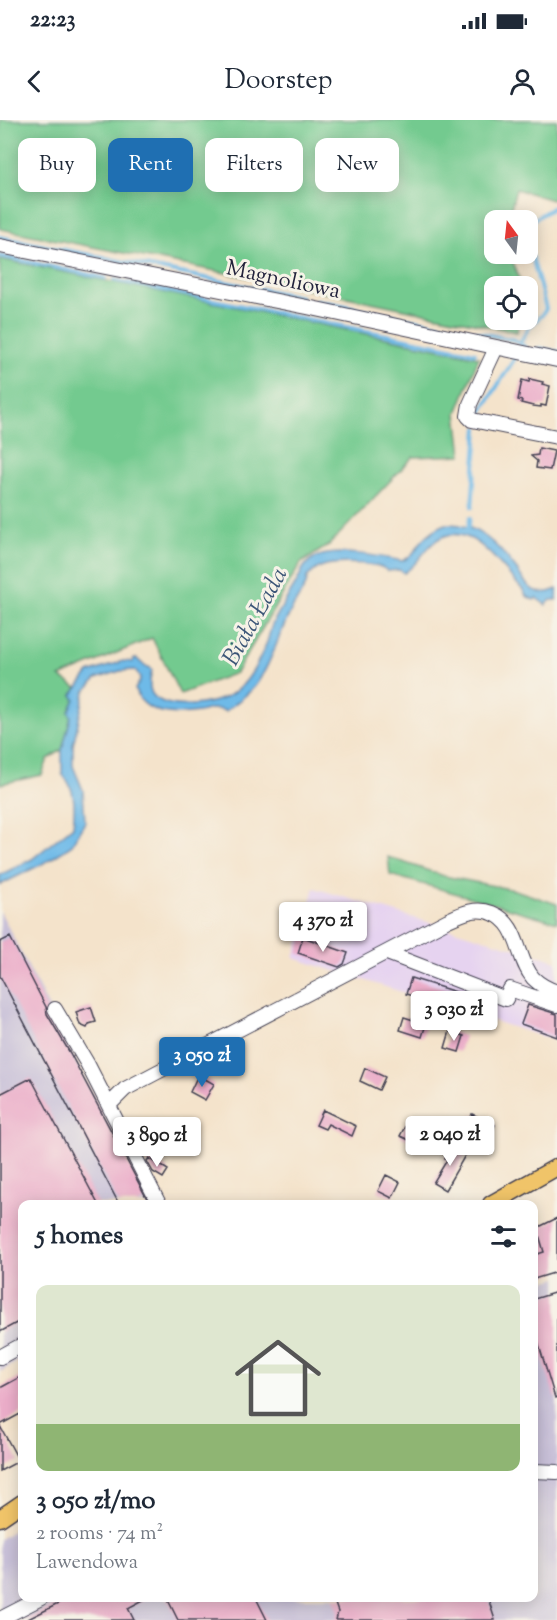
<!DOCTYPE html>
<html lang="en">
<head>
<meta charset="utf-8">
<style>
  :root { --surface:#fff; --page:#f6f6f7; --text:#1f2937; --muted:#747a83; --accent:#1f6fb2 }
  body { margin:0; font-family:"Sorts Mill Goudy",serif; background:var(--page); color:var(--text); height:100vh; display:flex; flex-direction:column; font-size:22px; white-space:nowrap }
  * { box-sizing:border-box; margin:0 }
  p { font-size:20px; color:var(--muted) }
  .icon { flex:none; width:33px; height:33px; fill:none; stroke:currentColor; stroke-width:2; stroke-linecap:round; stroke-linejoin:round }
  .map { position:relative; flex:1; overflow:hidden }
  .sheet { position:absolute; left:18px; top:1080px; width:520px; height:402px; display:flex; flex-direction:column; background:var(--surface); border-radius:12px; box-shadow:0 3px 15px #0003 }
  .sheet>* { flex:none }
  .guide { position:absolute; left:18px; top:18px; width:522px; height:54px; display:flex; gap:12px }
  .needle { width:39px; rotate:345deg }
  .tools { position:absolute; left:484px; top:90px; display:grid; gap:12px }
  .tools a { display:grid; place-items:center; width:54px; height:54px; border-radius:12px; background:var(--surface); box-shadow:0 3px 15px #0003; font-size:30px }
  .price { position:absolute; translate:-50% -51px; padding:0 14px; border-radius:6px; background:#fff; color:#222; font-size:20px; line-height:39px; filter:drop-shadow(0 2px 3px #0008) }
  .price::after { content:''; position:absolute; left:50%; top:36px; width:18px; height:14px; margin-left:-9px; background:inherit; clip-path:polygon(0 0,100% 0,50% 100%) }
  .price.selected { background:var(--accent); color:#fff }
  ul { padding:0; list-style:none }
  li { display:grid; align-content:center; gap:12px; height:318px; padding:0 18px }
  li span { display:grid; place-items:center; height:186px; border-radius:12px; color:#555 }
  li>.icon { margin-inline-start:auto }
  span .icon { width:108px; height:108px; fill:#fffc; stroke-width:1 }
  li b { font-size:26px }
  h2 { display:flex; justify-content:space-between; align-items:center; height:72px; padding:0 18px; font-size:26px }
  .tag { padding:0 21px; border-radius:12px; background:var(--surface); box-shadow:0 3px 15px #0003; font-size:21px; line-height:54px }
  .tag.selected { background:var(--accent); color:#fff }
  .status { display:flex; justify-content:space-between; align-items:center; height:42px; padding:0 30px; background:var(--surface); direction:ltr }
  .status svg { height:16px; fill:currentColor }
  header { display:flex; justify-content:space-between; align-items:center; height:78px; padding:0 18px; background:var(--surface); font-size:27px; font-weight:600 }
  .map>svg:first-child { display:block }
</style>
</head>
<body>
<div class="status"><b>22:23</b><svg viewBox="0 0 49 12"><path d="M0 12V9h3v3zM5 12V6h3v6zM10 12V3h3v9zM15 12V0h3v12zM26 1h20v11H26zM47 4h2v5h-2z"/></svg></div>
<header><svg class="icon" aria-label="back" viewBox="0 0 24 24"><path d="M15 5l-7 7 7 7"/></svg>Doorstep<svg class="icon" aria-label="person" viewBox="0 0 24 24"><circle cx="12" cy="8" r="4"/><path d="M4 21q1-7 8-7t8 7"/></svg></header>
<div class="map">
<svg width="557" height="1500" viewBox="0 0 557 1500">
  <rect width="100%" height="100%" fill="#f7f3e8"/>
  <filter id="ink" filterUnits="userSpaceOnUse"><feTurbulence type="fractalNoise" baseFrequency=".0167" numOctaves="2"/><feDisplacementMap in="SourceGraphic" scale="12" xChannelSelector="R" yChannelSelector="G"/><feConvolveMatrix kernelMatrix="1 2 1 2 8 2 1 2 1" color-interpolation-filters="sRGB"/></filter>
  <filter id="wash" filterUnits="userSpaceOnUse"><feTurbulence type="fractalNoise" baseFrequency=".008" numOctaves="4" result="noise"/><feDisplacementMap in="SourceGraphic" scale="24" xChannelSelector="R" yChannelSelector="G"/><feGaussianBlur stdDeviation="1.35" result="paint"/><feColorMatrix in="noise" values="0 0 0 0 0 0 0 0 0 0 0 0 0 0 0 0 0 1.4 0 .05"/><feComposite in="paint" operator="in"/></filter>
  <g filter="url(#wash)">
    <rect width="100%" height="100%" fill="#f4e3cb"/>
    <path fill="#e6d3f0" d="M 314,768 L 557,841 L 557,921 L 294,838 Z"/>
    <path fill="#c8c0d8" d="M 0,791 L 148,1084 L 22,1084 L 22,1239 L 0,1252 Z
      M 557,1158 L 557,1500 L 0,1500 L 0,1419 L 22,1405 L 22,1478 L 534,1478 L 534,1165 Z"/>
    <path fill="#73ca8f" stroke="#4a7665" stroke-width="1.5" d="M 0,0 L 557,0 L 557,75 L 552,80 L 516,69 L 508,100 L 495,100 L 495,134 L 510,134 L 522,166 L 495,166 L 495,200 L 519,200 L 517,212 L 308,169 L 0,109 Z
      M 0,139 L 479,237 L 457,293 L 462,335 L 413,337 L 329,425 L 301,443 L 236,553 L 180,574 L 152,518 L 60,557 L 77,568 L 72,575 L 75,579 L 69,591 L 71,597 L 62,630 L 48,639 L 42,655 L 0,664 Z
      M 388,737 L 444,756 L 515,770 L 557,784 L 557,802 L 390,755 Z"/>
    <path fill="#6ebae8" stroke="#486e92" stroke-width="1.5" d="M 446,404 C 477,402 499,426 517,450 C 522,458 529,470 539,472 C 546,474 551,471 557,469 L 557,480 L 551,480 L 546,485 L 536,478 L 534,480 L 526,476 L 523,470 C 503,450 471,397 437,420 C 424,429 418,445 404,453 L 400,450 L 387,451 C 381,442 334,442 323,446 C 317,448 312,453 307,457 C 307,468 301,473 296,482 C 280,507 273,543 255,566 C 247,576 235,583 226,591 C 223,591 220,589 217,589 C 211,588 204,591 199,592 C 174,596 143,595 135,569 L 140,561 L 140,557 L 135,550 L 120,551 L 96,559 L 85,572 L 73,625 L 73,646 L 83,670 L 85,702 L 71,726 L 46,742 L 0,765 L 0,755 L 32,739 L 73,706 C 75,688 76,668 62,654 L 62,630 L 71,597 L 69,592 L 75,579 L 72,575 L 89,553 L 123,541 L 133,542 L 133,539 L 137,539 L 146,547 L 149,547 L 152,550 C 149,563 147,575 161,581 C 174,587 188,586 201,584 C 241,579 252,556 267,522 C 269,516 270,510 272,505 C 279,491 287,478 295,465 C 301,456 301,446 312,439 C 332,427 380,436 402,441 C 413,436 415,430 422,421 C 428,414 438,407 446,404 Z"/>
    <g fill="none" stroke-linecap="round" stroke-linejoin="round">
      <path stroke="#6ebae8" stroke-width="4" d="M 528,103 L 557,85
        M 0,117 L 301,177
        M 0,136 L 105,158
        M 114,160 L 475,233
        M 316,180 L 515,220 L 525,227
        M 520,223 L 529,207 L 542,195 L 546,189 L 528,122
        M 539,228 L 557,232
        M 481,292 L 515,238
        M 472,387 L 478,308
        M 468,409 L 470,398"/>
    </g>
    <g id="blocks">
      <path fill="#ebadc9" d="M 530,259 L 543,262 L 542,264 L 550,266 L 546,286 L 541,285 L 541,287 L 533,286 L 521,283 L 522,281 L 518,280 L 522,260 L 529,262 Z
        M 539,328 L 554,331 L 550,350 L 536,348 L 537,341 L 531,336 L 538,335 Z
        M 10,817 L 46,887 L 47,894 L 70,933 L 147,1079 L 137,1084 L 119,1084 L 0,856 L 0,822 Z
        M 303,817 L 348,833 L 344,844 L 339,847 L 298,833 Z
        M 411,858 L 488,882 L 485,891 L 479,890 L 477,896 L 406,874 Z
        M 528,885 L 557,894 L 557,917 L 521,904 Z
        M 91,887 L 96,902 L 89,904 L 87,908 L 80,905 L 76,892 Z
        M 404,897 L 426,904 L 422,917 L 400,910 Z
        M 450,911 L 464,916 L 459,932 L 445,928 Z
        M 365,948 L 385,957 L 379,970 L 360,961 Z
        M 198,955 L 214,964 L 205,980 L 190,972 Z
        M 31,958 L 98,1084 L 22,1084 L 22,1200 L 0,1212 L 0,974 Z
        M 323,990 L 356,1006 L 352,1016 L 328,1004 L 325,1009 L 316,1005 Z
        M 472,994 L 495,1005 L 491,1016 L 486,1014 L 484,1017 L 466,1009 Z
        M 408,1001 L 416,1005 L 409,1020 L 400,1016 Z
        M 452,1025 L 467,1032 L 445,1070 L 433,1063 L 447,1040 L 445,1039 Z
        M 149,1038 L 168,1050 L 163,1058 L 153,1052 L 147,1041 Z
        M 386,1055 L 400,1062 L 392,1078 L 378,1071 Z
        M 557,1098 L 557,1152 L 534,1159 L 534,1135 L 544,1132 L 537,1108 Z
        M 557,1172 L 557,1277 L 555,1278 L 534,1209 L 534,1179 Z
        M 22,1256 L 22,1293 L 0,1305 L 0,1268 Z
        M 0,1306 L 19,1341 L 0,1351 Z
        M 70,1478 L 147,1478 L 128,1488 L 134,1500 L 26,1500 Z
        M 167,1478 L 256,1478 L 267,1500 L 178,1500 Z
        M 333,1478 L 488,1478 L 495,1500 L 336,1500 L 338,1492 Z"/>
    </g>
  </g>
  <g filter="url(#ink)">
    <use href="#blocks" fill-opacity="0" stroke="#423f51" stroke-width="1.5"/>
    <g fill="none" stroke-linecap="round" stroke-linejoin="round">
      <defs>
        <path id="minor" d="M 0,126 L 307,187 L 557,240
          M 496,228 L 470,284 L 468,296 L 472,300 L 557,317
          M 387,833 L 506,879 L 510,869 L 557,885
          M 55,889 L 87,943 L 159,1084
          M 109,985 L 125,969 L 448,800 C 463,793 476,787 492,793 C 520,804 516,838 533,858 C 540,865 548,869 557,872
          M 0,1237 L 22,1225
          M 534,1351 L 557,1352
          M 0,1499 L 41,1478"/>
        <path id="major" d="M 491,1084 L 557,1047
          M 0,1398 L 22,1383"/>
      </defs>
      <use href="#minor" stroke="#423f51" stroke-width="16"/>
      <use href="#major" stroke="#423f51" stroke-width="19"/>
      <use href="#minor" stroke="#fff" stroke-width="14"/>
      <use href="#major" stroke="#f0c469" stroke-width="16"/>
    </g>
  </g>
  <g text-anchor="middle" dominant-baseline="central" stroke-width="6" stroke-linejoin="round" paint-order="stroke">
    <g font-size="22" fill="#22223b" stroke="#f7f3e8">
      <text transform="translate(283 161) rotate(12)">Magnoliowa</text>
    </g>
    <g font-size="24" font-style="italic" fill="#3d5778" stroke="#f7f3e8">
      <text transform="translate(256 497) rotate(-61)">Biała Łada</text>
    </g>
  </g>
</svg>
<div class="tools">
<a><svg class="needle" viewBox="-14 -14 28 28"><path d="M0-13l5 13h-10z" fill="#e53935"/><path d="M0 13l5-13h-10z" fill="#747a83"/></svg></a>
<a><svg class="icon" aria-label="locate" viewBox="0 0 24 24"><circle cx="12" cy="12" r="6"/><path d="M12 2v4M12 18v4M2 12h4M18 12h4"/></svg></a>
</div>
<b class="price" style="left:323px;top:833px">4 370 zł</b>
<b class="price" style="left:454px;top:922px">3 030 zł</b>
<b class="price selected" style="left:202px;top:968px">3 050 zł</b>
<b class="price" style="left:450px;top:1047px">2 040 zł</b>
<b class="price" style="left:157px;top:1048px">3 890 zł</b>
<div class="guide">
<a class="tag">Buy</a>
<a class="tag selected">Rent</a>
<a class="tag">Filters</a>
<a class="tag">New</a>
</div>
<section class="sheet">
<h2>5 homes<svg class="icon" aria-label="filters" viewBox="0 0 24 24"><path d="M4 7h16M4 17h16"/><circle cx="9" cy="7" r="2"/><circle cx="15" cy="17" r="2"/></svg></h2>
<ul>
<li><span style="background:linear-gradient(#dfe7d0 75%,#8fb573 0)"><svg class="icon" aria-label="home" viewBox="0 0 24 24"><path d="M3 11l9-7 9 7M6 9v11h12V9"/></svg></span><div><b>3 050 zł/mo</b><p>2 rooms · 74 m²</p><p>Lawendowa</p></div></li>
</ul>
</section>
</div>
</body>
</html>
